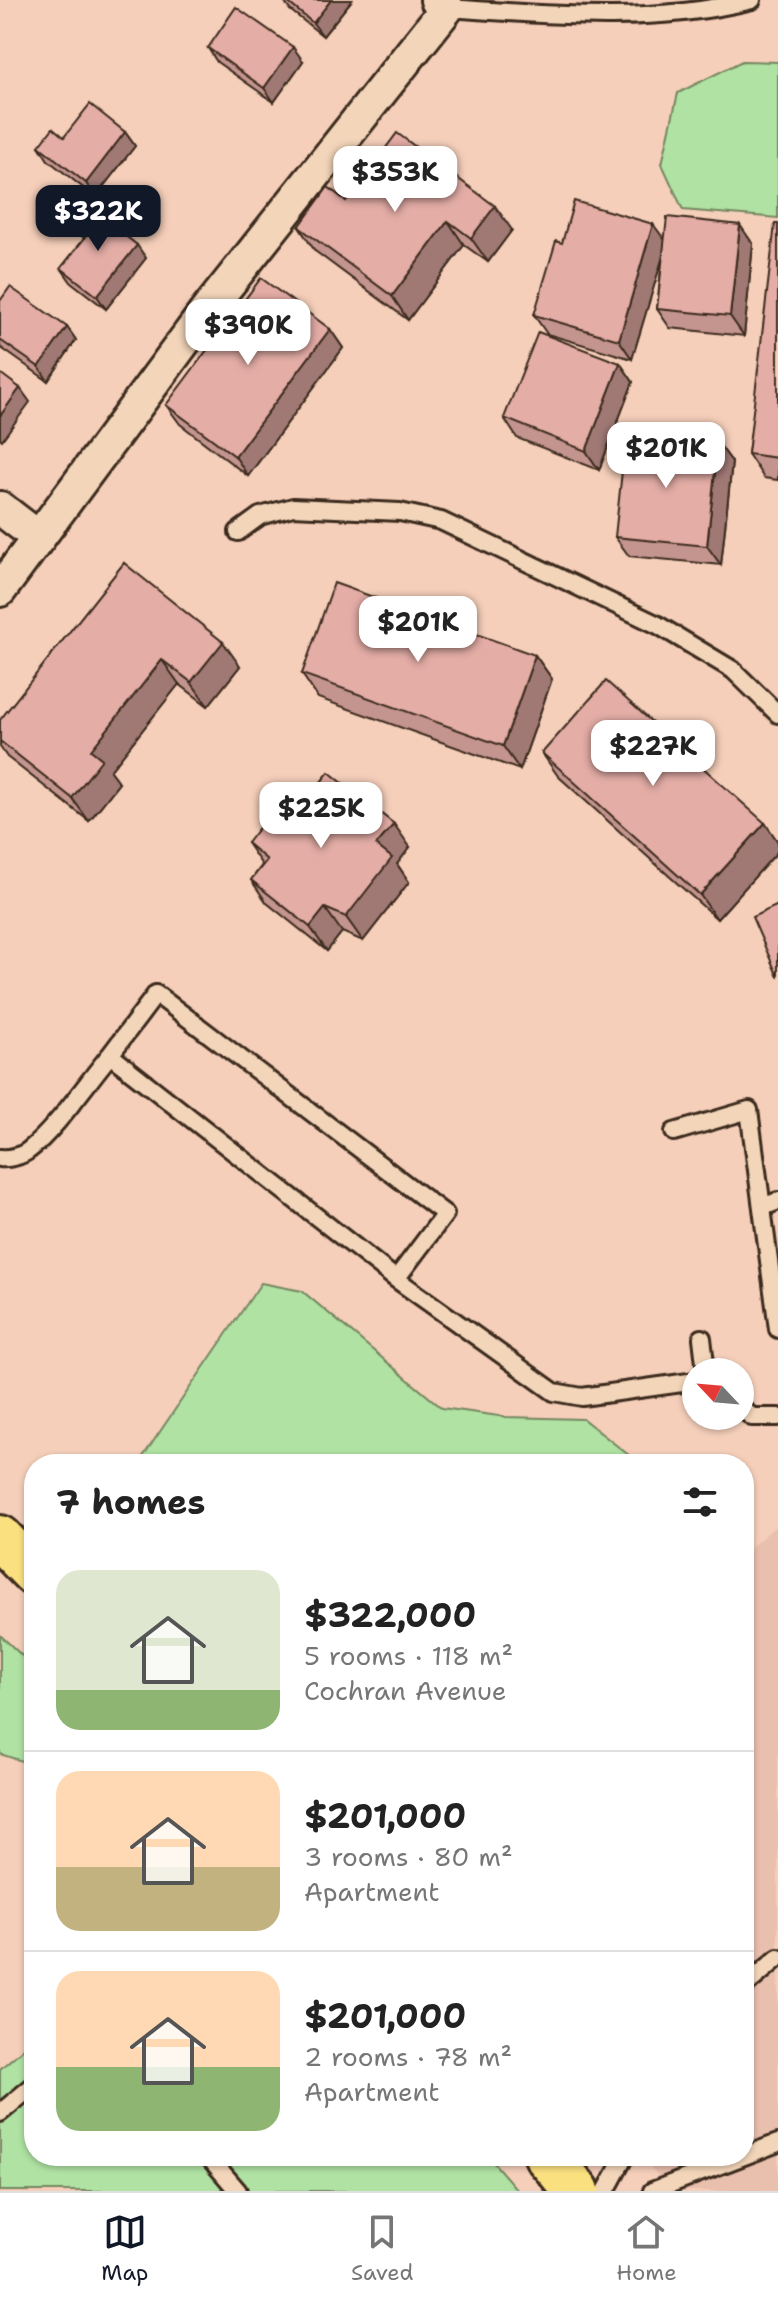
<!DOCTYPE html>
<html lang="en">
<head>
<meta charset="utf-8">
<style>
  :root { --surface:#fff; --page:#f2f2f2; --text:#222; --muted:#767676; --line:#e0e0e0; --accent:#111827 }
  body { margin:0; font-family:"Shantell Sans",sans-serif; background:var(--page); color:var(--text); height:100vh; display:flex; flex-direction:column; font-size:30px; white-space:nowrap }
  * { box-sizing:border-box; margin:0 }
  p { font-size:26px; color:var(--muted) }
  .icon { flex:none; width:44px; height:44px; fill:none; stroke:currentColor; stroke-width:2; stroke-linecap:round; stroke-linejoin:round }
  .map { position:relative; flex:1; overflow:hidden }
  .sheet { position:absolute; left:24px; top:1454px; width:730px; height:712px; display:flex; flex-direction:column; background:var(--surface); border-radius:32px; box-shadow:0 2px 6px #0004 }
  .sheet>* { flex:none }
  .needle { width:52px; rotate:296deg }
  .fabs { position:absolute; left:682px; top:1358px; display:grid; gap:16px }
  .fabs a { display:grid; place-items:center; width:72px; height:72px; border-radius:50%; background:var(--surface); box-shadow:0 2px 6px #0004; font-size:40px }
  .price { position:absolute; translate:-50% -68px; padding:0 18px; border-radius:16px; background:#fff; color:#222; font-size:26px; line-height:52px; filter:drop-shadow(0 2px 4px #0008) }
  .price::after { content:''; position:absolute; left:50%; top:48px; width:24px; height:18px; margin-left:-12px; background:inherit; clip-path:polygon(0 0,100% 0,50% 100%) }
  .price.active { background:var(--accent); color:#fff }
  ul { padding:0; list-style:none }
  li { display:flex; align-items:center; gap:24px; height:200px; padding:0 32px }
  li+li { border-top:2px solid var(--line) }
  li span { display:grid; place-items:center; flex:none; width:224px; height:160px; border-radius:24px; color:#555 }
  li>.icon { margin-inline-start:auto }
  span .icon { width:96px; height:96px; fill:#fffc; stroke-width:1 }
  li b { font-size:34px }
  h2 { display:flex; justify-content:space-between; align-items:center; height:96px; padding:0 32px; font-size:34px }
  .tabs { display:flex; justify-content:space-around; align-items:center; height:112px; border-top:2px solid var(--line); background:var(--surface); font-size:22px; color:var(--muted) }
  .tabs a { display:grid; justify-items:center; gap:4px }
  .tabs .active { color:var(--accent) }
  .map>svg:first-child { display:block }
</style>
</head>
<body>
<div class="map">
<svg width="778" height="2191" viewBox="0 0 778 2191">
  <rect width="100%" height="100%" fill="#f5cfba"/>
  <filter id="ink" filterUnits="userSpaceOnUse"><feTurbulence type="fractalNoise" baseFrequency=".0125" numOctaves="2"/><feDisplacementMap in="SourceGraphic" scale="16" xChannelSelector="R" yChannelSelector="G"/><feConvolveMatrix kernelMatrix="1 2 1 2 8 2 1 2 1" color-interpolation-filters="sRGB"/></filter>
  <g filter="url(#ink)">
    <path fill="#e9bfae" d="M 778,1524 L 778,2191 L 671,2191 L 641,2156 L 744,2156 L 744,1553 Z"/>
    <path fill="#afe2a3" stroke="#758660" stroke-width="2" d="M 742,61 L 778,62 L 778,218 L 683,210 L 662,164 L 678,93 Z
      M 261,1283 L 302,1291 L 442,1408 L 506,1417 L 583,1419 L 640,1464 L 138,1464 Z
      M 0,1635 L 34,1667 L 34,1765 L 0,1754 Z
      M 34,2039 L 34,2156 L 488,2156 L 518,2191 L 0,2191 L 0,2069 Z"/>
    <g fill="none" stroke-linecap="round" stroke-linejoin="round">
      <defs>
        <path id="service" d="M 447,8 C 548,15 652,25 752,0
          M 238,532 L 260,516 L 293,507 L 400,512 L 441,521 L 658,625 L 733,670 L 778,714
          M 674,1132 L 749,1110 L 778,1329
          M 0,1158 C 9,1159 22,1156 29,1150 C 55,1130 88,1081 110,1055
          M 763,1207 L 778,1201
          M 396,1279 L 445,1214 L 156,994 L 110,1055 L 396,1279 L 554,1392 L 582,1397 L 696,1381
          M 702,1338 L 706,1372
          M 740,1407 L 752,1417 L 778,1417
          M 744,1987 L 778,1958
          M 0,2113 L 34,2085
          M 208,2156 L 238,2191
          M 606,2191 L 625,2156
          M 652,2191 L 778,2143"/>
        <path id="minor" d="M 0,508 L 39,538
          M 0,590 L 205,313 L 447,8 L 437,0"/>
        <path id="primary" d="M 0,1538 L 34,1573
          M 547,2156 L 577,2191"/>
      </defs>
      <use href="#service" stroke="#3b2a1e" stroke-width="22"/>
      <use href="#minor" stroke="#3b2a1e" stroke-width="38"/>
      <use href="#primary" stroke="#3b2a1e" stroke-width="50"/>
      <use href="#service" stroke="#f3d6ba" stroke-width="16"/>
      <use href="#minor" stroke="#f3d6ba" stroke-width="32"/>
      <use href="#primary" stroke="#fbe080" stroke-width="44"/>
    </g>
    <path fill="#c4958f" stroke="#3b2a1e" stroke-width="2" d="M 283,0 L 352,0 L 323,36 L 290,10 Z
      M 208,48 L 303,61 L 274,102 L 217,62 Z
      M 125,132 L 135,146 L 95,197 L 48,160 L 39,146 L 64,137 Z
      M 346,201 L 512,230 L 488,262 L 464,245 L 408,320 L 315,251 L 299,227 Z
      M 778,224 L 778,480 L 764,478 L 748,454 Z
      M 76,227 L 146,258 L 106,309 L 71,282 L 61,268 L 84,239 Z
      M 664,240 L 753,244 L 744,336 L 670,328 L 657,309 L 662,258 L 632,359 L 547,334 L 534,315 L 562,243 Z
      M 0,301 L 67,327 L 76,340 L 48,381 L 0,347 Z
      M 330,329 L 343,348 L 248,476 L 180,424 L 166,405 Z
      M 620,363 L 633,382 L 599,470 L 517,438 L 504,418 Z
      M 718,443 L 732,462 L 721,565 L 629,556 L 615,537 Z
      M 124,563 L 240,666 L 208,706 L 179,684 L 110,771 L 119,783 L 89,821 L 7,757 L 0,747 L 0,720 Z
      M 535,655 L 552,679 L 520,770 L 318,698 L 302,674 Z
      M 542,753 L 765,823 L 778,842 L 778,851 L 717,919 L 558,776 Z
      M 308,798 L 410,847 L 397,864 L 409,882 L 363,941 L 342,932 L 327,951 L 267,903 L 251,880 L 262,865 L 247,843 Z"/>
    <path fill="#a07974" stroke="#3b2a1e" stroke-width="2" d="M 331,0 L 352,0 L 323,36 L 313,23 Z
      M 293,47 L 303,61 L 274,102 L 264,88 Z
      M 125,132 L 135,146 L 95,197 L 86,183 Z
      M 495,206 L 512,230 L 488,262 L 471,238 Z
      M 448,221 L 464,245 L 408,320 L 392,296 Z
      M 653,224 L 667,243 L 632,359 L 619,340 Z
      M 740,225 L 753,244 L 744,336 L 730,316 Z
      M 137,245 L 146,258 L 106,309 L 97,296 Z
      M 67,327 L 76,340 L 48,381 L 39,367 Z
      M 330,329 L 343,348 L 248,476 L 235,456 Z
      M 620,363 L 633,382 L 599,470 L 586,451 Z
      M 20,388 L 30,402 L 2,440 L 0,438 L 0,416 Z
      M 718,443 L 732,462 L 721,565 L 707,546 Z
      M 223,642 L 240,666 L 208,706 L 191,682 Z
      M 535,655 L 552,679 L 520,770 L 503,746 Z
      M 162,660 L 179,684 L 110,771 L 119,783 L 89,821 L 72,798 L 91,750 Z
      M 765,823 L 778,842 L 778,851 L 717,919 L 700,895 Z
      M 394,824 L 410,847 L 397,864 L 409,882 L 363,941 L 346,917 L 376,845 Z
      M 325,908 L 342,932 L 327,951 L 310,927 Z"/>
    <path fill="#e4ada6" stroke="#3b2a1e" stroke-width="2" d="M 285,0 L 331,0 L 313,23 Z
      M 236,7 L 293,47 L 264,88 L 208,48 Z
      M 90,104 L 125,132 L 86,183 L 39,146 L 53,128 L 64,137 Z
      M 397,133 L 495,206 L 471,238 L 448,221 L 392,296 L 299,227 L 328,187 L 346,201 Z
      M 574,201 L 653,224 L 619,340 L 534,315 L 556,241 L 562,243 Z
      M 90,208 L 137,245 L 97,296 L 61,268 L 87,235 L 76,227 Z
      M 667,217 L 740,225 L 730,316 L 657,309 Z
      M 775,224 L 778,224 L 778,458 L 748,454 Z
      M 261,278 L 330,329 L 235,456 L 166,405 Z
      M 10,287 L 67,327 L 39,367 L 0,340 L 0,301 Z
      M 538,332 L 620,363 L 586,451 L 504,418 Z
      M 0,373 L 20,388 L 0,416 Z
      M 626,433 L 718,443 L 707,546 L 615,537 Z
      M 124,563 L 223,642 L 191,682 L 162,660 L 91,750 L 102,759 L 72,798 L 0,741 L 0,720 Z
      M 334,583 L 535,655 L 503,746 L 302,674 Z
      M 606,681 L 765,823 L 700,895 L 542,753 Z
      M 329,772 L 394,824 L 376,845 L 392,858 L 346,917 L 325,908 L 310,927 L 251,880 L 267,860 L 247,843 L 292,785 L 308,798 Z
      M 778,905 L 778,977 L 752,917 Z"/>
  </g>
</svg>
<div class="fabs">
<a><svg class="needle" viewBox="-14 -14 28 28"><path d="M0-13l5 13h-10z" fill="#e53935"/><path d="M0 13l5-13h-10z" fill="#767676"/></svg></a>
</div>
<b class="price" style="left:395px;top:214px">$353K</b>
<b class="price active" style="left:98px;top:253px">$322K</b>
<b class="price" style="left:248px;top:367px">$390K</b>
<b class="price" style="left:666px;top:490px">$201K</b>
<b class="price" style="left:418px;top:664px">$201K</b>
<b class="price" style="left:653px;top:788px">$227K</b>
<b class="price" style="left:321px;top:850px">$225K</b>
<section class="sheet">
<h2>7 homes<svg class="icon" aria-label="filters" viewBox="0 0 24 24"><path d="M4 7h16M4 17h16"/><circle cx="9" cy="7" r="2"/><circle cx="15" cy="17" r="2"/></svg></h2>
<ul>
<li><span style="background:linear-gradient(#dfe7d0 75%,#8fb573 0)"><svg class="icon" aria-label="home" viewBox="0 0 24 24"><path d="M3 11l9-7 9 7M6 9v11h12V9"/></svg></span><div><b>$322,000</b><p>5 rooms · 118 m²</p><p>Cochran Avenue</p></div></li>
<li><span style="background:linear-gradient(#ffd9b3 60%,#c2b280 0)"><svg class="icon" aria-label="home" viewBox="0 0 24 24"><path d="M3 11l9-7 9 7M6 9v11h12V9"/></svg></span><div><b>$201,000</b><p>3 rooms · 80 m²</p><p>Apartment</p></div></li>
<li><span style="background:linear-gradient(#ffd9b3 60%,#8fb573 0)"><svg class="icon" aria-label="home" viewBox="0 0 24 24"><path d="M3 11l9-7 9 7M6 9v11h12V9"/></svg></span><div><b>$201,000</b><p>2 rooms · 78 m²</p><p>Apartment</p></div></li>
</ul>
</section>
</div>
<nav class="tabs">
<a class="active"><svg class="icon" aria-label="map" viewBox="0 0 24 24"><path d="M3 6l6-2 6 2 6-2v14l-6 2-6-2-6 2zM9 4v14M15 6v14"/></svg>Map</a>
<a><svg class="icon" aria-label="saved" viewBox="0 0 24 24"><path d="M7 4h10v16l-5-4-5 4z"/></svg>Saved</a>
<a><svg class="icon" aria-label="home" viewBox="0 0 24 24"><path d="M3 11l9-7 9 7M6 9v11h12V9"/></svg>Home</a>
</nav>
</body>
</html>
